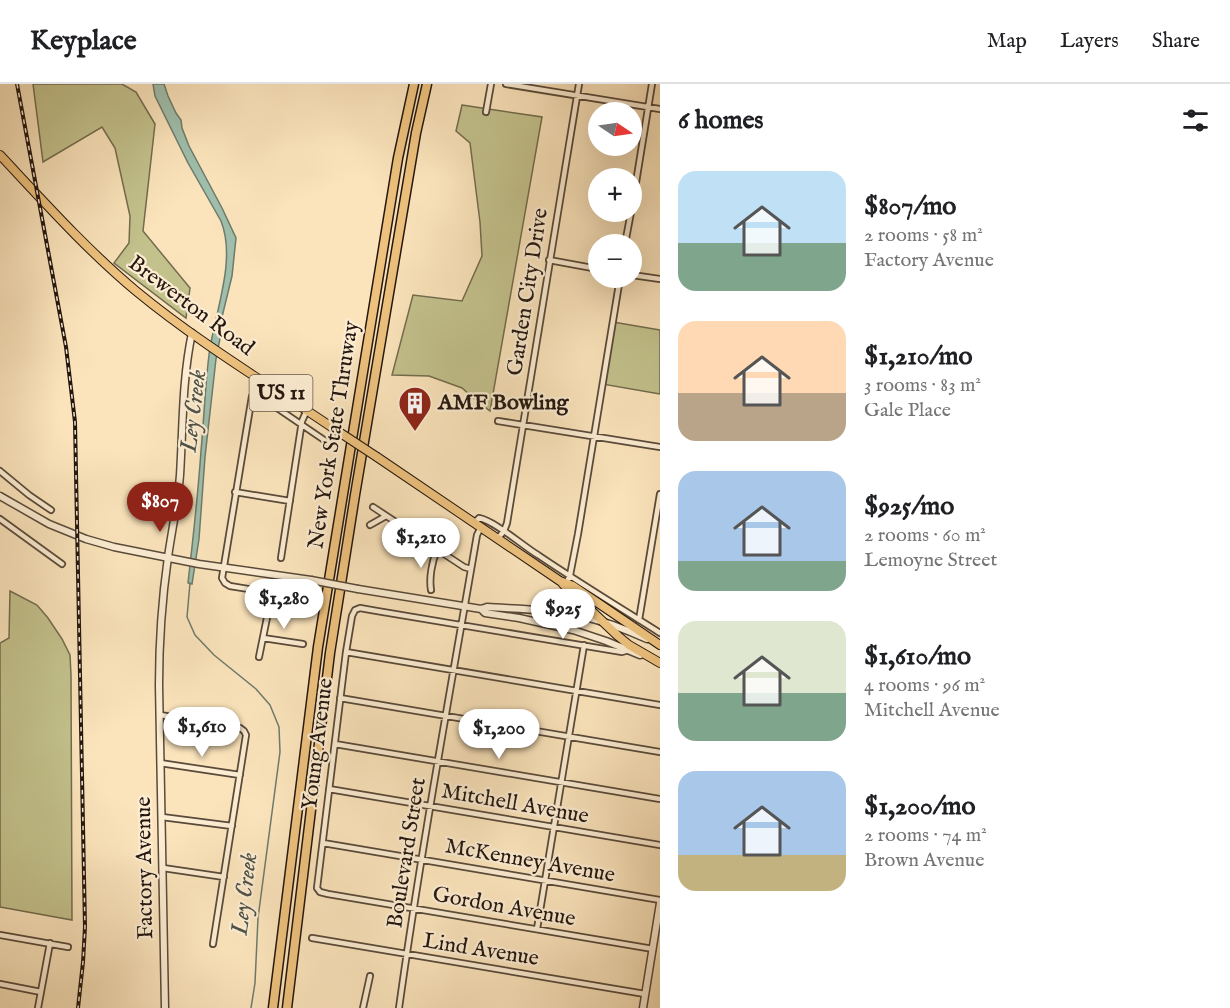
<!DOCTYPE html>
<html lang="en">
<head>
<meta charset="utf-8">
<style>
  :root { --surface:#fff; --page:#f6f6f6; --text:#202124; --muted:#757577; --line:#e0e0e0; --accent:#8f2418 }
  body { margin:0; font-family:"IM FELL English",serif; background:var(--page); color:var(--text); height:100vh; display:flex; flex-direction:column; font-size:22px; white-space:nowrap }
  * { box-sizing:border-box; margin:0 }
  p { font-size:20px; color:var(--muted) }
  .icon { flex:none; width:33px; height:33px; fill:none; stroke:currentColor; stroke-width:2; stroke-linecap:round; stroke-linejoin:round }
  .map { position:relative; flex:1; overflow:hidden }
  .sheet { display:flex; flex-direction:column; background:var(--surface); width:570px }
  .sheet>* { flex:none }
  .needle { width:39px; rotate:103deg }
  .buttons { position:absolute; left:588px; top:18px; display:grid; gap:12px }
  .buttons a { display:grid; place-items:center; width:54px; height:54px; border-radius:50%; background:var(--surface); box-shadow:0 6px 24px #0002; font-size:30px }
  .price { position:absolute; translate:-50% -51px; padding:0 14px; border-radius:21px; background:#fff; color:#222; font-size:20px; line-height:39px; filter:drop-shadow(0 2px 3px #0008) }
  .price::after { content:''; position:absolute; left:50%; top:36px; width:18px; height:14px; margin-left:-9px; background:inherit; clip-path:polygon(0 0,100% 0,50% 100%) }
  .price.current { background:var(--accent); color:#fff }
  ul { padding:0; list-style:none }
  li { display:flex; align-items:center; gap:18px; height:150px; padding:0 18px }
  li span { display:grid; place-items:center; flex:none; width:168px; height:120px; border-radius:18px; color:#555 }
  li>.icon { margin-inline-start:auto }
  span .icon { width:72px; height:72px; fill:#fffc; stroke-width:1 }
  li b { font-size:26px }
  h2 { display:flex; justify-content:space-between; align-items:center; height:72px; padding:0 18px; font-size:26px }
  header { display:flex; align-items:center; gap:36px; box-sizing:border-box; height:84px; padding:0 30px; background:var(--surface); border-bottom:2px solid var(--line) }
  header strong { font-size:28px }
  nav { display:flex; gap:33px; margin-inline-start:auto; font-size:21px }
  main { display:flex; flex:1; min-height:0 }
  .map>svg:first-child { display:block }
</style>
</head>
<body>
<header>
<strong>Keyplace</strong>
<nav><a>Map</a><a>Layers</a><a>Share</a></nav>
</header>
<main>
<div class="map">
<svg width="660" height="924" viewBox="0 0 660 924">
  <rect width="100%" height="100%" fill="#fbe4bc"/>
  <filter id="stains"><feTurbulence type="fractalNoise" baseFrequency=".00333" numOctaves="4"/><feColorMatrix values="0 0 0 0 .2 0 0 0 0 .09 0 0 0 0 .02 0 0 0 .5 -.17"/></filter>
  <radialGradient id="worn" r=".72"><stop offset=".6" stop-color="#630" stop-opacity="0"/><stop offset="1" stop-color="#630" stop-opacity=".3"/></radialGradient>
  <path fill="#c3c28d" stroke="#736c4e" stroke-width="1.5" d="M 33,0 L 122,0 L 136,8 L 155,40 L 143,147 L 190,204 L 186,234 L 114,179 L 129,159 L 130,132 L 115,64 L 102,43 L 43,78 Z
    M 462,21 L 542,33 L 490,327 L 478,318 L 462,304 L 429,292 L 392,291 L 413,211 L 462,217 L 482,172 L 480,138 L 470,59 L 456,47 Z
    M 613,238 L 660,246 L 660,310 L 602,300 Z
    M 10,507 L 37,521 L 48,534 L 62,555 L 70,571 L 71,591 L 72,836 L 0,823 L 0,559 L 9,554 Z"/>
  <path fill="#9fbfac" stroke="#6d7b6d" stroke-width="1.5" d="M 153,0 L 164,0 L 168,12 L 176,29 L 181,36 L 182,44 L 189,62 L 222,124 L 236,154 L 232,192 L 222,233 L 223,239 L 216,275 L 205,373 L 199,455 L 192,500 L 188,499 C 193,455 198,411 201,367 C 204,335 205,303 209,271 C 214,230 237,177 221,137 L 188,79 L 155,12 Z"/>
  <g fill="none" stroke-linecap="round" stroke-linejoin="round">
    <path stroke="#6d7b6d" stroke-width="1.5" d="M 190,499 L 187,533 L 195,551 L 214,571 L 256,605 L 270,621 L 279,643 L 280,668 L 258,834 L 255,899 L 251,924"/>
    <defs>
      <path id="minor" d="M 506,0 L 660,25
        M 486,28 L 491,0
        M 632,123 L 652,0
        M 625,160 L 631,128
        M 549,176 L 598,185
        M 632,191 L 660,195
        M 498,337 L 660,363
        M 0,387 L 29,411 L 51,426
        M 235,408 L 290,417
        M 373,423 L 464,483 L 471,485
        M 0,435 L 62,480
        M 474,439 L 479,434 C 495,437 523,462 538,471 C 578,498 619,523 660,549
        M 370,441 L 386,432
        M 498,454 L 504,447 L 507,439 L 579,0
        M 281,474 L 302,337 L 307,326
        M 566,500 L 570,491 L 578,450 L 620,194
        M 431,506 C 429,494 432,477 437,466
        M 309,515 L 230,502 L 225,499 L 222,494 L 252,312 L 256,310 L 258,311 L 330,360
        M 639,536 L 660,410
        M 263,554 L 303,560
        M 629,566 L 622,568 L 377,527 L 360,524 L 355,526 L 352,532 L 346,568 L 317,804 L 320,808 L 328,810 L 653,865
        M 346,568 L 660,621
        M 259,573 L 272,509
        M 340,614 L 660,668
        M 160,631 L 240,644 L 244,647 L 246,651 L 213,860
        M 335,660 L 660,715
        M 160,679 L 240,691
        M 329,705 L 660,761
        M 162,733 L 232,742
        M 323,759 L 660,816
        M 163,784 L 224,793
        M 537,845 L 584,561
        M 0,851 L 68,863
        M 312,854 L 645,910
        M 0,900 L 41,908
        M 38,924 L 50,859
        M 363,924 L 370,892
        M 399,924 C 421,766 450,608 477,451 L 481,443"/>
      <path id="tertiary" d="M 0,412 L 49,440 L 86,455 L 114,463 L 199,480 L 311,496
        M 358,505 L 481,525 L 487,523 C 518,525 550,525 581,532 C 604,537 625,545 647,555
        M 481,525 L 485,529 L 519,534 L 573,546 L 606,557 L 640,571
        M 165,924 L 159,601 C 159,557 162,515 168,473 C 172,445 178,418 180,391 C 183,343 182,296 192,249
        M 643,924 L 660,819"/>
      <path id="primary" d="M 0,71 C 44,118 87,166 136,207 C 199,259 271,302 339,348
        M 377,373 L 560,497 L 573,502 L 660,561
        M 563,500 L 618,552 L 629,561 L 660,579"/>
      <path id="motorway" d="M 273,924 L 318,563 L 398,74 L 414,0
        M 287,924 L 330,569 L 355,411 L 416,49 L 427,0"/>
    </defs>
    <use href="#minor" stroke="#594a3a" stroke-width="8"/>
    <use href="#tertiary" stroke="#594a3a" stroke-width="9"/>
    <use href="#primary" stroke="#23160f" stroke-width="10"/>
    <use href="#motorway" stroke="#23160f" stroke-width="11"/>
    <use href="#minor" stroke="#fcedd3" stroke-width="4.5"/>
    <use href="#tertiary" stroke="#fcedd3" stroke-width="6"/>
    <use href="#primary" stroke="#eec27e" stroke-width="8"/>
    <use href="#motorway" stroke="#eec27e" stroke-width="8"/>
    <defs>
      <path id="rail" d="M 17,0 L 66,263 L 75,338 L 85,843 L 83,878 L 78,924"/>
    </defs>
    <use href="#rail" stroke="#23160f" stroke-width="4"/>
    <use href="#rail" stroke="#fcedd3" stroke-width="1.5" stroke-dasharray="4.5" stroke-linecap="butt"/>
    <defs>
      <path id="tertiary-bridge" d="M 311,496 L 358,505"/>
      <path id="primary-bridge" d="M 339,348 L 377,373"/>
    </defs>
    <use href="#tertiary-bridge" stroke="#594a3a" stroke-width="9" stroke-linecap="butt"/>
    <use href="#primary-bridge" stroke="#23160f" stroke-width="10" stroke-linecap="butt"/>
    <use href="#tertiary-bridge" stroke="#fcedd3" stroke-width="6"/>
    <use href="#primary-bridge" stroke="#eec27e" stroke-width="8"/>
  </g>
  <defs>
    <symbol id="building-pin" viewBox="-11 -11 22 30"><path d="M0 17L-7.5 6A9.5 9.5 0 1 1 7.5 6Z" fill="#8f2418" stroke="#fcedd3"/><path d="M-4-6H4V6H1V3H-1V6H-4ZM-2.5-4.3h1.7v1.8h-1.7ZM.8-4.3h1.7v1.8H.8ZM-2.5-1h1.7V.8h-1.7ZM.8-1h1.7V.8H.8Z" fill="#fff"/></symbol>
  </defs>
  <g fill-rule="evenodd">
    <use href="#building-pin" x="396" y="300" width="38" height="52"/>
  </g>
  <g text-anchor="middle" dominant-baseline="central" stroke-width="4.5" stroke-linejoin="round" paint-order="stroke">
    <rect fill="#fcedd3" stroke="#64564a" stroke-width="1.5" x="249.5" y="291" width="63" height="36" rx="4.5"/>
    <g font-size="21" font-weight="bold" fill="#23160f">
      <text x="281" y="309">US 11</text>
    </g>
    <g font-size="22" fill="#23160f" stroke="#fcedd3">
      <text transform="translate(528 208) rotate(-81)">Garden City Drive</text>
      <text transform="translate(191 222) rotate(37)">Brewerton Road</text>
      <text transform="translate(334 351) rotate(-81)">New York State Thruway</text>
      <text transform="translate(318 660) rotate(-83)">Young Avenue</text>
      <text transform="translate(515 720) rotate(10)">Mitchell Avenue</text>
      <text transform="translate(407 769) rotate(-81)">Boulevard Street</text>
      <text transform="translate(530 777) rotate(10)">McKenney Avenue</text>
      <text transform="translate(145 784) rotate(-91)">Factory Avenue</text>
      <text transform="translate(504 823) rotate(10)">Gordon Avenue</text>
      <text transform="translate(481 866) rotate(9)">Lind Avenue</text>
    </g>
    <g font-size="22" font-weight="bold" fill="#23160f" stroke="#fcedd3" text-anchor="start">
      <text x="438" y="319">AMF Bowling</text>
    </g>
    <g font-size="24" font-style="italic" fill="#4e5146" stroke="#fcedd3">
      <text transform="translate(194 327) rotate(-83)">Ley Creek</text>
      <text transform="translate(245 810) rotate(-83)">Ley Creek</text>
    </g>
  </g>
  <rect width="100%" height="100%" filter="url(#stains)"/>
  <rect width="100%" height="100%" fill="url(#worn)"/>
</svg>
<div class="buttons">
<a><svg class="needle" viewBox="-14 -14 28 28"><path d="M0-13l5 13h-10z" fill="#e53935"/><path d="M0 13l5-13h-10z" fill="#757577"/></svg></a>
<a>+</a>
<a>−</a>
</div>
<b class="price current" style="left:160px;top:449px">$807</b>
<b class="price" style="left:421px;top:485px">$1,210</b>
<b class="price" style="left:284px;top:546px">$1,280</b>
<b class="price" style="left:563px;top:556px">$925</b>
<b class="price" style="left:202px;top:674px">$1,610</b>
<b class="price" style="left:499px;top:676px">$1,200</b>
</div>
<section class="sheet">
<h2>6 homes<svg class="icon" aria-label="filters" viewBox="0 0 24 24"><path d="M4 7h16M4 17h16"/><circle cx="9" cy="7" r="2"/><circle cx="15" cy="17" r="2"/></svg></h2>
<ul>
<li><span style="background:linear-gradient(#bfe0f5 60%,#7fa58c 0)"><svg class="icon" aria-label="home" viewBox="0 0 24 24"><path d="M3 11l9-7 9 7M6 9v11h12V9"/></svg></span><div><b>$807/mo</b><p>2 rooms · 58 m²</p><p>Factory Avenue</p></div></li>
<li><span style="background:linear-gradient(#ffd9b3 60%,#b9a48a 0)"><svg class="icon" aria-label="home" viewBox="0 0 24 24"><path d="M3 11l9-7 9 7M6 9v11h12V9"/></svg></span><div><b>$1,210/mo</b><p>3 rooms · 83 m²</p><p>Gale Place</p></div></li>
<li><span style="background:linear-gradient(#a9c7e8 75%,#7fa58c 0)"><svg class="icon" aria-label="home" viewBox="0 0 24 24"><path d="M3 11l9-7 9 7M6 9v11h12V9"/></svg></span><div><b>$925/mo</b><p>2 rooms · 60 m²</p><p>Lemoyne Street</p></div></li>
<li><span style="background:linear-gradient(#dfe7d0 60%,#7fa58c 0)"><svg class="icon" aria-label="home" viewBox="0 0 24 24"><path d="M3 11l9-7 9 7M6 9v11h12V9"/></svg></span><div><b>$1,610/mo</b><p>4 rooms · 96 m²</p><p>Mitchell Avenue</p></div></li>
<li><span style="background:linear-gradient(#a9c7e8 70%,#c2b280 0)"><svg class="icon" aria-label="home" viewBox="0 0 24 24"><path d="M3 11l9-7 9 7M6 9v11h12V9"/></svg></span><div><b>$1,200/mo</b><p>2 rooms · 74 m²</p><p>Brown Avenue</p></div></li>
</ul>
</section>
</main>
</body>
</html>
